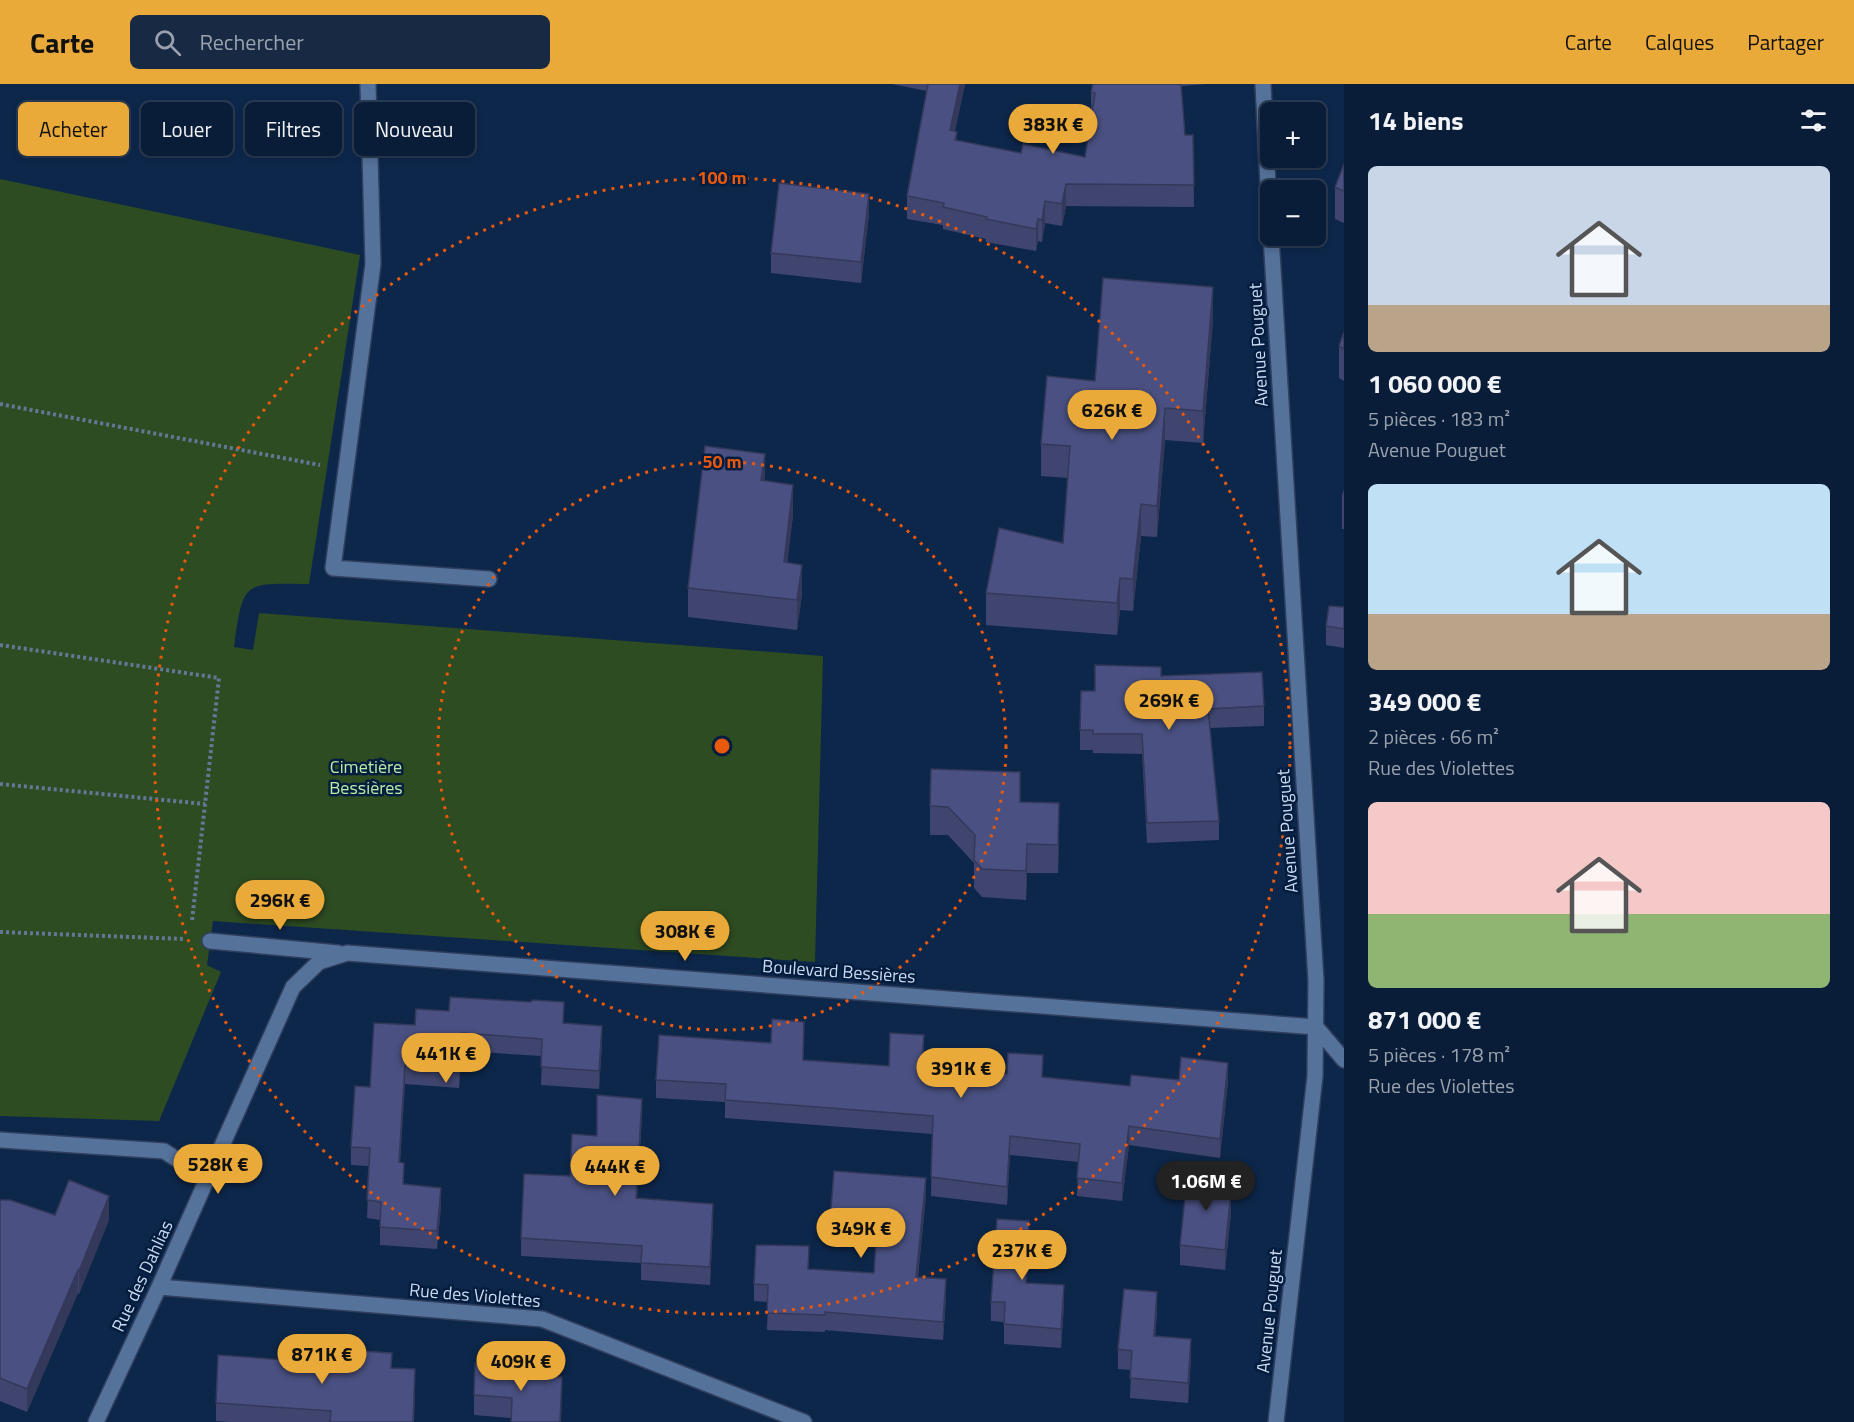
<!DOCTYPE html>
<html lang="fr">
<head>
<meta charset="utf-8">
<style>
  :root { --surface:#0a1d38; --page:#182a43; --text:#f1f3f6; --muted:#99a2ae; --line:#2a3b53; --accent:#eaaa39 }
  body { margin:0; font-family:"Titillium Web",sans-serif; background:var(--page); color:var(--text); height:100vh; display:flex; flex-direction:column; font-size:22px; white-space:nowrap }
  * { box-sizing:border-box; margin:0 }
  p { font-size:20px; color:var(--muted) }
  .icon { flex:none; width:33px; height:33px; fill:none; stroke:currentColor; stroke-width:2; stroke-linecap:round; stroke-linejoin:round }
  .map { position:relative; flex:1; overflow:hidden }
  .sheet { display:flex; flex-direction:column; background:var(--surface); width:510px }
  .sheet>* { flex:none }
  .guide { position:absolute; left:18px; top:18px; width:570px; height:54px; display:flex; gap:12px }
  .controls { position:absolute; left:1260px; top:18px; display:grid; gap:12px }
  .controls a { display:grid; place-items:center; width:66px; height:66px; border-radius:9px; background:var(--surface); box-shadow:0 3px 9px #0003,0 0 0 2px var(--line); font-size:30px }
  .price { position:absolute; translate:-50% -51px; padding:0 14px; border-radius:21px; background:var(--accent); color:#111; font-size:20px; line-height:39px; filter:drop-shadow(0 2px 3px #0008) }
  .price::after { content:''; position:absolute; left:50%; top:36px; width:18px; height:14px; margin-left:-9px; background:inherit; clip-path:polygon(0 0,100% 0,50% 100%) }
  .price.on { background:#222; color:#fff }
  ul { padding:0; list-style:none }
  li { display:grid; align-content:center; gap:12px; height:318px; padding:0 24px }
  li span { display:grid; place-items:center; height:186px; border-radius:9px; color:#555 }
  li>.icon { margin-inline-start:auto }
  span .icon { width:108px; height:108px; fill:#fffc; stroke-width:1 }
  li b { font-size:26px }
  h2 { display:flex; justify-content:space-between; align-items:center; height:72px; padding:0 24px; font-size:26px }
  .pill { padding:0 21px; border-radius:9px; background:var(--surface); box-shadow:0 3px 9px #0003,0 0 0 2px var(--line); font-size:21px; line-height:54px }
  .pill.on { background:var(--accent); color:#111 }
  header { display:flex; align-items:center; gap:36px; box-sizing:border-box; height:84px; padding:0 30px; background:var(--accent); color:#111 }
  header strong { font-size:28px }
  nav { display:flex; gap:33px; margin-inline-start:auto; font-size:21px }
  .search { width:420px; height:54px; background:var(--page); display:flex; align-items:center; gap:15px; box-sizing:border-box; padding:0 21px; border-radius:9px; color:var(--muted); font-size:22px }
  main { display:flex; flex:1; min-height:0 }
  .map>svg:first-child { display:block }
</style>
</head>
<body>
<header>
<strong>Carte</strong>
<div class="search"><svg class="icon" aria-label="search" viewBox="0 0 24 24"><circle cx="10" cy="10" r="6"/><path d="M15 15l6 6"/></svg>Rechercher</div>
<nav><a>Carte</a><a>Calques</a><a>Partager</a></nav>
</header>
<main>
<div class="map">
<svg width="1344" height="1338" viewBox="0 0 1344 1338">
  <rect width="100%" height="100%" fill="#0d274b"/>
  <path fill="#2e4c22" d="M 0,95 L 360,171 L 309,500 C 244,499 243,496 234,563 L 253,566 L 259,529 L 823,572 L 815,878 L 213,837 L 207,881 L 221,888 L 159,1037 L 0,1032 Z"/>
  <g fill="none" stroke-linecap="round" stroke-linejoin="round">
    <defs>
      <path id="minor" d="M 368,0 L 373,180 L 333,484 L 489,495
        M 1263,0 L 1270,140
        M 1271,152 L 1316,897 L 1315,992 L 1276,1338
        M 210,857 L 338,869
        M 0,1056 L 164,1067 L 207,1095 L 159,1203 L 96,1338
        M 207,1095 L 293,903 L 319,878 L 347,869 L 1316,943 L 1344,976
        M 159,1203 L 542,1235 L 804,1338"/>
    </defs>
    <use href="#minor" stroke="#303f5e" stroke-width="18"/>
    <path stroke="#627896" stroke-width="4" stroke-dasharray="3 3" stroke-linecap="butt" d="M 0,320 L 320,381
      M 0,561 L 219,594 L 192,837
      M 0,700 L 205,720
      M 0,848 L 185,855"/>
    <use href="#minor" stroke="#55729b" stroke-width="15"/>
  </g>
  <path fill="#40456f" d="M 892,0 L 965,0 L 955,47 L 957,56 L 1021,69 L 1085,73 L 1091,30 L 1091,8 L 1093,0 L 1206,0 L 1181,2 L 1185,51 L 1193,51 L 1194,123 L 1066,122 L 1062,142 L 1045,139 L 1042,158 L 1038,157 L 1036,167 L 986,158 L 986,155 L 943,145 L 943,141 L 907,135 L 907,112 L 927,7 Z
    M 1344,80 L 1344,139 L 1335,135 L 1335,103 Z
    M 869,130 L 861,199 L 771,189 L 771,169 Z
    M 1213,235 L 1203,359 L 1165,356 L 1157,453 L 1141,452 L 1133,527 L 1120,526 L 1117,551 L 986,541 L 986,509 L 1063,459 L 1068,394 L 1041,392 L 1041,360 L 1095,297 Z
    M 1344,248 L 1344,297 L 1339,294 L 1339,262 Z
    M 765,397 L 793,431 L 787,479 L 802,510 L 797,546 L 688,533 L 688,504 Z
    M 1344,405 L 1344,445 L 1342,445 L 1342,412 Z
    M 1344,523 L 1344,564 L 1326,561 L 1326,542 Z
    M 1161,592 L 1264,622 L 1264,642 L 1210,644 L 1219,737 L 1219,756 L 1147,759 L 1142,670 L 1093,669 L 1093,666 L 1080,666 L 1080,646 L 1095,607 Z
    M 1020,718 L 1059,748 L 1058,789 L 1027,789 L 1026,816 L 982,813 L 974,804 L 974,779 L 948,751 L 930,751 L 930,722 Z
    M 564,939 L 602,960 L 599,1005 L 541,1001 L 542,972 L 462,967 L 459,1004 L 405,1000 L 400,1078 L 404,1100 L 441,1122 L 437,1165 L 380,1161 L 380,1136 L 367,1134 L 369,1082 L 351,1081 L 351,1063 L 370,1003 L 415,941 Z
    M 924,970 L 923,984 L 1043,993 L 1130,1002 L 1179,996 L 1228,997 L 1220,1074 L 1129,1061 L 1122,1117 L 1077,1112 L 1078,1078 L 1010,1071 L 1007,1121 L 931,1112 L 932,1050 L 725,1034 L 725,1018 L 656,1014 L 656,996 L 803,976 L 889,982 Z
    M 642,1032 L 637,1115 L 713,1138 L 710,1201 L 641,1196 L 641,1179 L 521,1172 L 521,1154 L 570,1092 L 597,1052 Z
    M 1230,1108 L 1231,1129 L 1225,1186 L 1180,1181 L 1180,1161 Z
    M 926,1112 L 918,1193 L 946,1213 L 943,1256 L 825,1246 L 825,1248 L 767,1246 L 768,1218 L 754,1217 L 754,1200 L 808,1185 L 874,1189 L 877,1144 L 831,1142 L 831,1125 Z
    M 0,1116 L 55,1131 L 109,1136 L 79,1210 L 78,1209 L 27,1328 L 0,1317 Z
    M 1029,1157 L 1027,1199 L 1064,1220 L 1061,1264 L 1004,1260 L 1004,1238 L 991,1237 L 991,1218 Z
    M 1157,1228 L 1155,1252 L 1191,1274 L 1188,1319 L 1130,1314 L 1131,1286 L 1118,1285 L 1118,1265 Z
    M 392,1284 L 415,1304 L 414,1338 L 230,1338 L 216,1337 L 216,1319 Z
    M 514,1290 L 562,1313 L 511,1334 L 474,1331 L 474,1311 Z"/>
  <path fill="#34385a" d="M 960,0 L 965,0 L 950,68 L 950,46 Z
    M 1066,100 L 1066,122 L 1062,142 L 1062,120 Z
    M 869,110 L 869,130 L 861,199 L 861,178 Z
    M 1045,117 L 1045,139 L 1042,158 L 1042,136 Z
    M 1038,135 L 1038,157 L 1036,167 L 1036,145 Z
    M 1213,203 L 1213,235 L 1203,359 L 1203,327 Z
    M 1165,324 L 1165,356 L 1157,453 L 1157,422 Z
    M 765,370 L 765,399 L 761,396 Z
    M 793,401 L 793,431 L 784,508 L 784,478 Z
    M 1141,420 L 1141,452 L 1133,527 L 1133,495 Z
    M 802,481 L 802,510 L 797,546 L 797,516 Z
    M 1120,494 L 1120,526 L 1117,551 L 1117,519 Z
    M 1059,719 L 1059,748 L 1058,789 L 1058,761 Z
    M 1027,760 L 1027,789 L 1026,816 L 1026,787 Z
    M 602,942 L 602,960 L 599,1005 L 599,987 Z
    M 462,949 L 462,967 L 459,1004 L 459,986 Z
    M 924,951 L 924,970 L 921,1002 L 921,984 Z
    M 1228,979 L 1228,997 L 1220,1074 L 1220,1055 Z
    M 405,982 L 405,1000 L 399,1096 L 399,1078 Z
    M 642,1015 L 642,1032 L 636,1132 L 636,1114 Z
    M 1129,1042 L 1129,1061 L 1122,1117 L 1122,1099 Z
    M 1010,1052 L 1010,1071 L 1007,1121 L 1007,1103 Z
    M 1230,1091 L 1230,1112 L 1227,1108 Z
    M 926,1094 L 926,1112 L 916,1210 L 916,1193 Z
    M 441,1104 L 441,1122 L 437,1165 L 437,1147 Z
    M 1231,1108 L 1231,1129 L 1225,1186 L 1225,1166 Z
    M 109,1112 L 109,1136 L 79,1210 L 79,1187 Z
    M 713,1120 L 713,1138 L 710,1201 L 710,1183 Z
    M 1029,1137 L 1029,1157 L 1026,1218 L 1026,1199 Z
    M 78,1186 L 78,1209 L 27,1328 L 27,1305 Z
    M 946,1195 L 946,1213 L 943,1256 L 943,1238 Z
    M 1064,1201 L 1064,1220 L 1061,1264 L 1061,1245 Z
    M 1157,1208 L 1157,1228 L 1154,1271 L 1154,1252 Z
    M 1191,1255 L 1191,1274 L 1188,1319 L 1188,1299 Z
    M 562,1293 L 562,1313 L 561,1338 L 560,1338 Z"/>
  <path fill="#4a5081" stroke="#34385a" stroke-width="1.5" d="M 928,0 L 960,0 L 950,46 L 957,48 L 955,56 L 1021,69 L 1023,60 L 1085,73 L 1095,9 L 1091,8 L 1093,0 L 1181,0 L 1185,51 L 1193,51 L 1194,101 L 1066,100 L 1062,120 L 1045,117 L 1042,136 L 1038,135 L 1036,145 L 986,135 L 987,133 L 943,123 L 944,119 L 907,112 Z
    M 1344,80 L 1344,107 L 1335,103 Z
    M 779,99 L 869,110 L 861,178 L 771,169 Z
    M 1103,194 L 1213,203 L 1203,327 L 1165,324 L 1157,422 L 1141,420 L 1133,495 L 1120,494 L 1117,519 L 986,509 L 999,444 L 1063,459 L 1070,362 L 1041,360 L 1047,292 L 1095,297 Z
    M 1344,248 L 1344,265 L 1339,262 Z
    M 705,362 L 765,370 L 761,396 L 793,401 L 784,478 L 802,481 L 797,516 L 688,504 Z
    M 1329,522 L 1344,523 L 1344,545 L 1326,542 Z
    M 1095,581 L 1161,583 L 1161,592 L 1262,588 L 1264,622 L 1208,625 L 1219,737 L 1147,739 L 1142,650 L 1093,650 L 1093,646 L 1080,646 L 1081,607 L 1095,607 Z
    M 931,685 L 1020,688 L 1020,718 L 1059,719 L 1058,761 L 1027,760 L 1026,787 L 982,785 L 974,776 L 975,751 L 948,723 L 930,722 Z
    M 450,913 L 531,918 L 532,916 L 564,918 L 563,939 L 602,942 L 599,987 L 541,983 L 542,955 L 462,949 L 459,986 L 405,982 L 399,1078 L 404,1079 L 403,1100 L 441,1104 L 437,1147 L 380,1143 L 381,1118 L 367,1116 L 370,1064 L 351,1063 L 355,1002 L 370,1003 L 374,939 L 415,941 L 416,925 L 449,927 Z
    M 772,935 L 804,938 L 803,976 L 889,982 L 890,949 L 924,951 L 921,984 L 1007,990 L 1008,969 L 1043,971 L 1042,993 L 1130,1002 L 1131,991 L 1179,996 L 1181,973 L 1228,979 L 1220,1055 L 1129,1042 L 1122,1099 L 1077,1094 L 1080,1060 L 1010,1052 L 1007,1103 L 931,1093 L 933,1032 L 725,1016 L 726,1000 L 656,996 L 659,951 L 771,959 Z
    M 597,1011 L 642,1015 L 636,1114 L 713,1120 L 710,1183 L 641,1179 L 642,1162 L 521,1154 L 524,1090 L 570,1092 L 572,1050 L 597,1052 Z
    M 834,1087 L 926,1094 L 916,1193 L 946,1195 L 943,1238 L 825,1228 L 825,1231 L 767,1229 L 768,1201 L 754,1200 L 756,1161 L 809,1162 L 808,1185 L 874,1189 L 878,1127 L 831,1125 Z
    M 1192,1088 L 1230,1091 L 1227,1108 L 1231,1108 L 1225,1166 L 1180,1161 L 1186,1104 L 1190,1103 Z
    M 69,1096 L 109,1112 L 79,1187 L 78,1186 L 27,1305 L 0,1294 L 0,1116 L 10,1116 L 55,1131 Z
    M 997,1135 L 1029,1137 L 1026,1199 L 1064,1201 L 1061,1245 L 1004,1240 L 1005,1218 L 991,1218 Z
    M 1124,1205 L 1157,1208 L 1154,1252 L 1191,1255 L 1188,1299 L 1130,1294 L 1132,1267 L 1118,1265 Z
    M 312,1264 L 392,1269 L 391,1284 L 415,1285 L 413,1338 L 330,1338 L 331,1327 L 216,1319 L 218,1271 L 312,1278 Z
    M 475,1279 L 514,1281 L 514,1290 L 562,1293 L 560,1338 L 511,1338 L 512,1314 L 474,1311 Z"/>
  <g fill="none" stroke="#e8590c" stroke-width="3" stroke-dasharray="3 6">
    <circle cx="722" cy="662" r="284"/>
    <circle cx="722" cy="662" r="568"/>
  </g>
  <g text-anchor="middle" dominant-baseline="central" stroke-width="5" stroke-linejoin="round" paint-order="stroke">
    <g font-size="18" fill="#c9daf1" stroke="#041d3f">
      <text transform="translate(1258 261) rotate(-93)">Avenue Pouguet</text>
      <text transform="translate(1287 747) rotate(-94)">Avenue Pouguet</text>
      <text transform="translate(839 887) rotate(4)">Boulevard Bessières</text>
      <text transform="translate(142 1192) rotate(-65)">Rue des Dahlias</text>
      <text transform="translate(475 1211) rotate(5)">Rue des Violettes</text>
      <text transform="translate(1269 1227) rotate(-84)">Avenue Pouguet</text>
    </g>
    <g font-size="18" fill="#b7eca4" stroke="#041d3f">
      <text x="366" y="682">Cimetière<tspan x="366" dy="21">Bessières</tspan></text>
    </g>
  </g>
  <circle cx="722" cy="662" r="9" fill="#e8590c" stroke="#041d3f" stroke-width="3"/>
  <g font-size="18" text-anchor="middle" font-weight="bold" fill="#e8590c" stroke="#041d3f" stroke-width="5" stroke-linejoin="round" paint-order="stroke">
    <text x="722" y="100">100 m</text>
    <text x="722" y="384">50 m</text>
  </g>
</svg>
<div class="controls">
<a>+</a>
<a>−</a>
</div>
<b class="price" style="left:1053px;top:71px">383K €</b>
<b class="price" style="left:1112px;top:357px">626K €</b>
<b class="price" style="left:1169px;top:647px">269K €</b>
<b class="price" style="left:280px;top:847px">296K €</b>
<b class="price" style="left:685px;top:878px">308K €</b>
<b class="price" style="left:446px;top:1000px">441K €</b>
<b class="price" style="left:961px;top:1015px">391K €</b>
<b class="price" style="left:218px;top:1111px">528K €</b>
<b class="price" style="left:615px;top:1113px">444K €</b>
<b class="price on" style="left:1206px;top:1128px">1.06M €</b>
<b class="price" style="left:861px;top:1175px">349K €</b>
<b class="price" style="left:1022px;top:1197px">237K €</b>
<b class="price" style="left:322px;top:1301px">871K €</b>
<b class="price" style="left:521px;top:1308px">409K €</b>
<div class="guide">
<a class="pill on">Acheter</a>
<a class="pill">Louer</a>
<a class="pill">Filtres</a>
<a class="pill">Nouveau</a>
</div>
</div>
<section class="sheet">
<h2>14 biens<svg class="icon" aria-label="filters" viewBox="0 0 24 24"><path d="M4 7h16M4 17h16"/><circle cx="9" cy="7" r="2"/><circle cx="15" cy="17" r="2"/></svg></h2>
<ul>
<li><span style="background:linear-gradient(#c9d6e8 75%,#b9a48a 0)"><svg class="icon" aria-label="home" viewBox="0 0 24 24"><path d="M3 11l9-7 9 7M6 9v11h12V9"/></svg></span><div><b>1 060 000 €</b><p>5 pièces · 183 m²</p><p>Avenue Pouguet</p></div></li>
<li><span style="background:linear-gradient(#bfe0f5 70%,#b9a48a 0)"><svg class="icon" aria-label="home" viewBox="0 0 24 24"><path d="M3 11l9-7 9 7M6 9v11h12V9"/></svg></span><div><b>349 000 €</b><p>2 pièces · 66 m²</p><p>Rue des Violettes</p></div></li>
<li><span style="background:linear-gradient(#f6c9c9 60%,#8fb573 0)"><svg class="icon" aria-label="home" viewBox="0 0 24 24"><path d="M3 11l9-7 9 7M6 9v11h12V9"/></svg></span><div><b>871 000 €</b><p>5 pièces · 178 m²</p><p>Rue des Violettes</p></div></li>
</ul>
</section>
</main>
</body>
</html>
